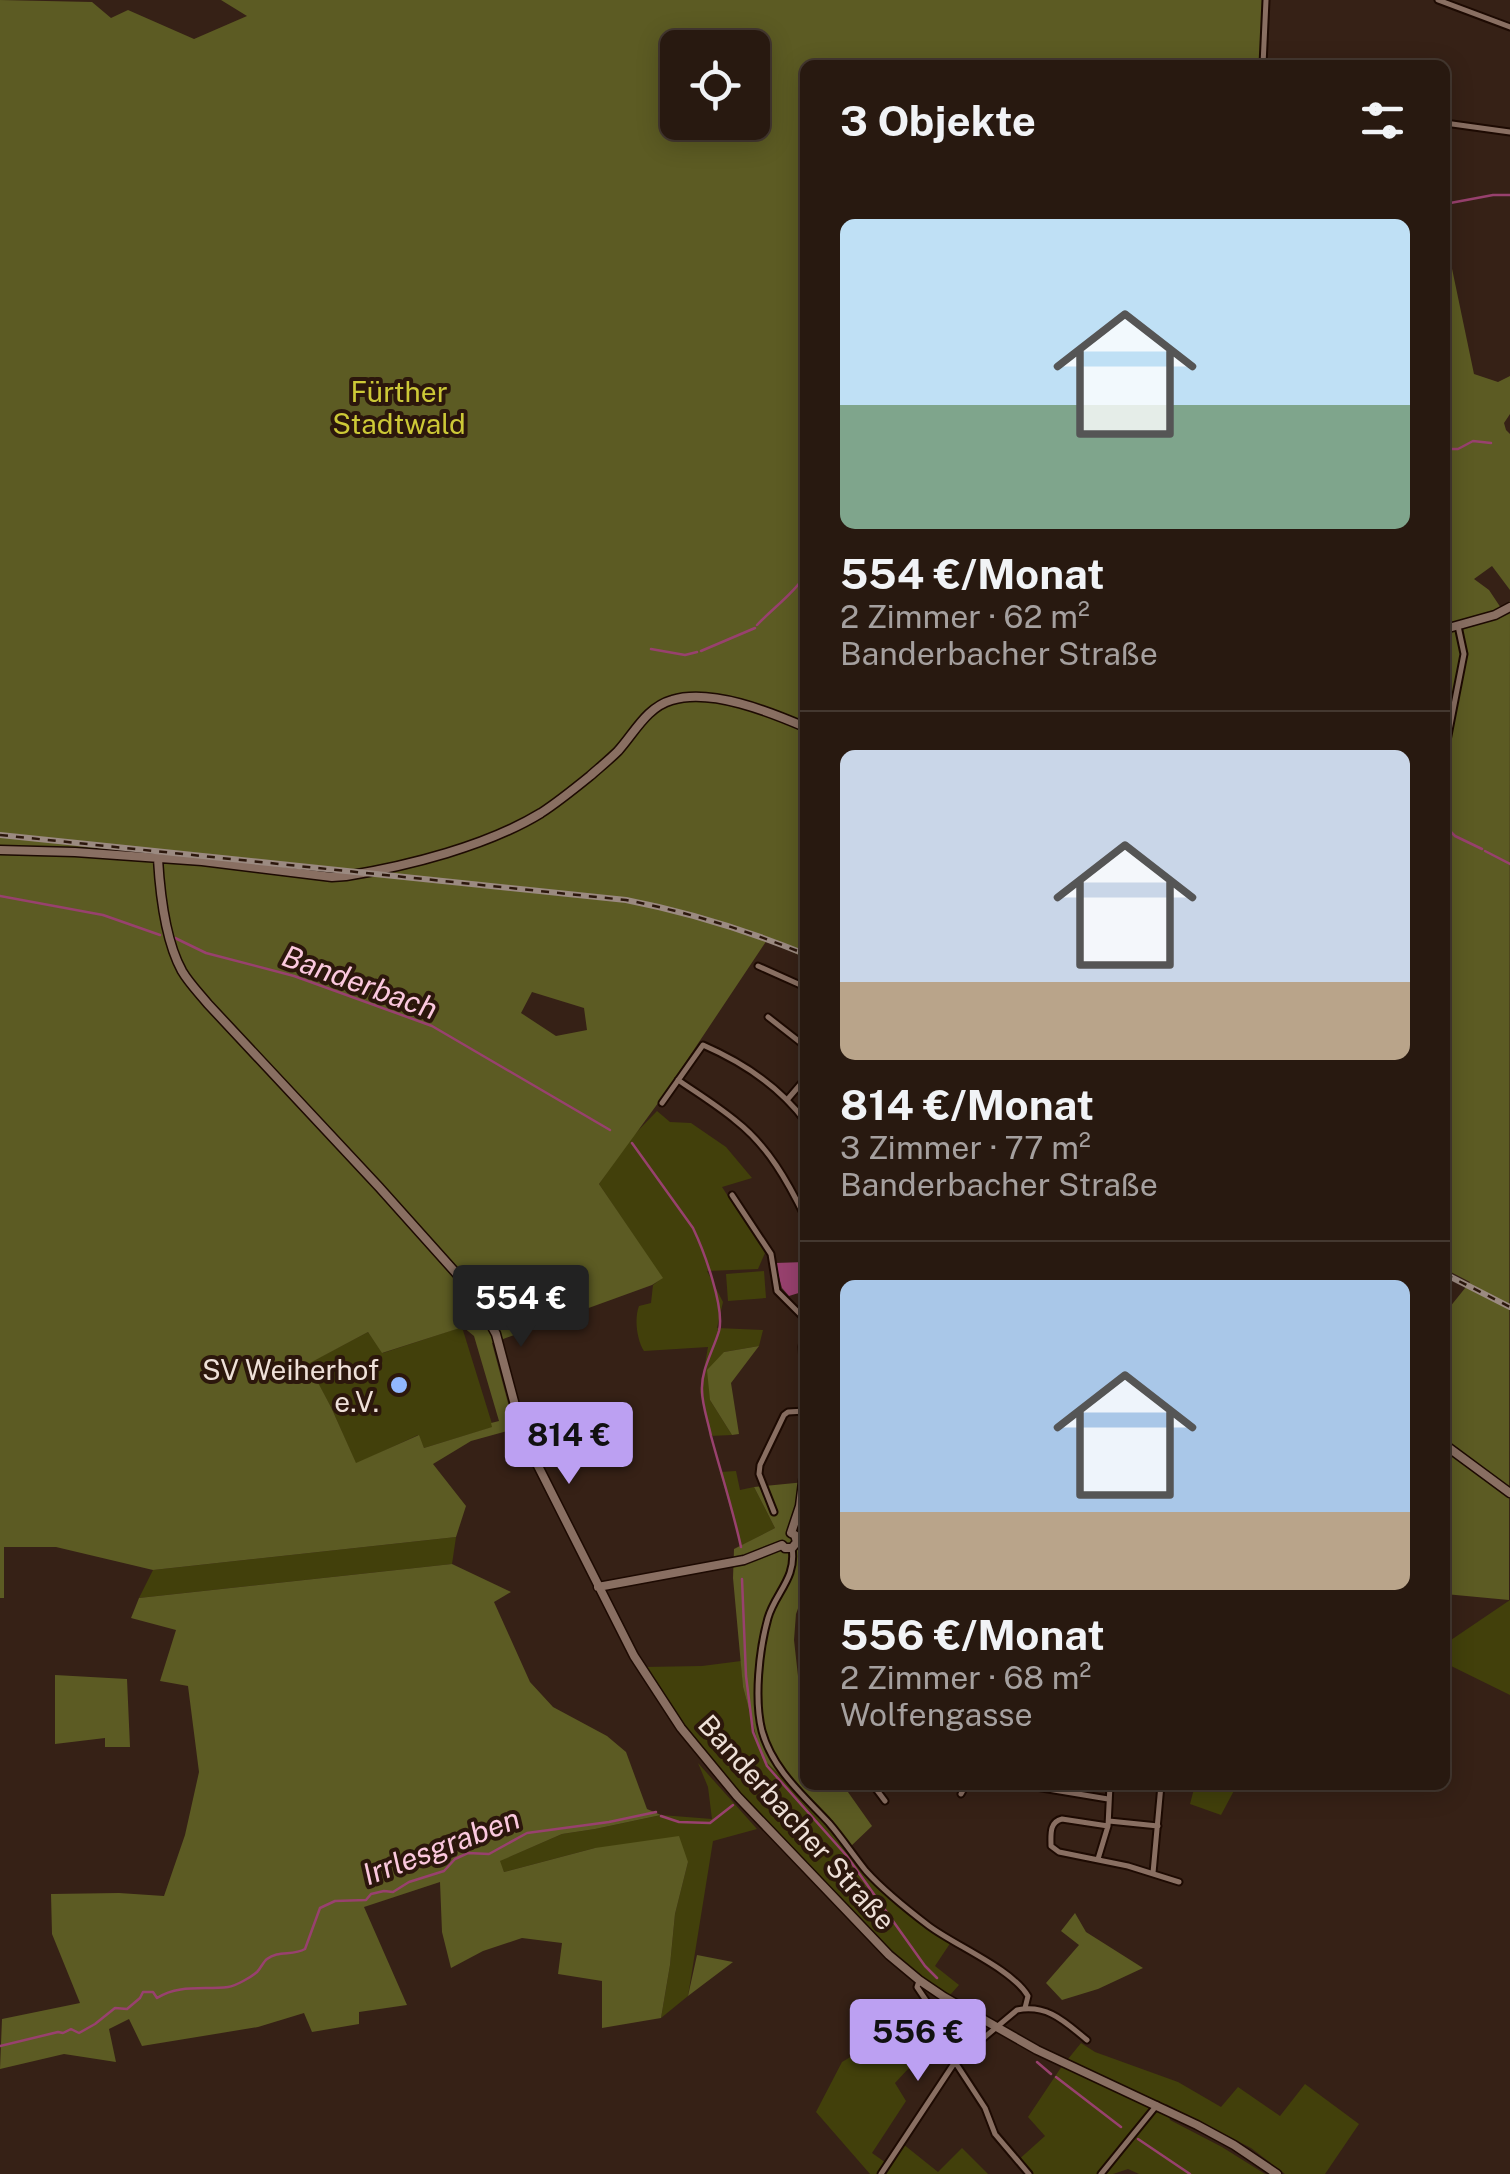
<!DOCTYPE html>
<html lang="de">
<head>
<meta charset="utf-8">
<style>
  :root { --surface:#281910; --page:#34261e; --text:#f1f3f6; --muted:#a5a09f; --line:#443830; --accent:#bca0f2 }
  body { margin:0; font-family:"Public Sans",sans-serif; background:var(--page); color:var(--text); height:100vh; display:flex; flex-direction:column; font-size:38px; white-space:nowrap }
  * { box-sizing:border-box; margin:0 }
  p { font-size:32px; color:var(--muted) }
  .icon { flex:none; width:55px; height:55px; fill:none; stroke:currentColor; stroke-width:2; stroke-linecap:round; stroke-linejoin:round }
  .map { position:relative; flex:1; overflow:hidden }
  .side { position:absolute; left:800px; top:60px; width:650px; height:1730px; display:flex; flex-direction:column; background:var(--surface); border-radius:15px; box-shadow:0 5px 25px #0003,0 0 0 2px var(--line) }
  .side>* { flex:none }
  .fabs { position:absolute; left:660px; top:30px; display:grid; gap:20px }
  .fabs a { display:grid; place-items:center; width:110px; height:110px; border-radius:15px; background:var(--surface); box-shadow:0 5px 25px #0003,0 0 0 2px var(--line); font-size:50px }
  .price { position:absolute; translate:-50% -85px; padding:0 22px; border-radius:10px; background:var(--accent); color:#111; font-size:32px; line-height:65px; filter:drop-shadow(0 2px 5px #0008) }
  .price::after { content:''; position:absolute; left:50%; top:60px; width:30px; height:22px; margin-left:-15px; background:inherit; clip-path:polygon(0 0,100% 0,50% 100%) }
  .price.current { background:#222; color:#fff }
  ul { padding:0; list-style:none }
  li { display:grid; align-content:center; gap:20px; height:530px; padding:0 40px }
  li+li { border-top:2px solid var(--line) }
  li span { display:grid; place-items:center; height:310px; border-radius:15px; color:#555 }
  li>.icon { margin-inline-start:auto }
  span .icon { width:180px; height:180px; fill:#fffc; stroke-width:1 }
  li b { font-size:42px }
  h2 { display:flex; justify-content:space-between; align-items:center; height:120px; padding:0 40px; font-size:42px }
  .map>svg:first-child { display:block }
</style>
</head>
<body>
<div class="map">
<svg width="1510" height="2174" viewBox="0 0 1510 2174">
  <rect width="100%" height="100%" fill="#362116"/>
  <path fill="#42400b" d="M 657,1111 L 670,1122 L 691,1123 L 726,1147 L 752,1178 L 722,1187 L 765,1253 L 758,1269 L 707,1271 L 723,1302 L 717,1328 L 763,1330 L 759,1346 L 724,1352 L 710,1400 L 732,1435 L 710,1436 L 700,1392 L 708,1347 L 644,1351 C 637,1340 634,1319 639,1306 L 651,1303 L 653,1285 L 662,1278 L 599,1184 L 630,1139 Z
    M 764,1271 L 766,1298 L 728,1301 L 726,1274 Z
    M 462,1327 L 493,1427 L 424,1448 L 418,1435 L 356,1464 L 331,1407 L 307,1364 L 368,1332 L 383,1353 Z
    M 736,1471 L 740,1490 L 754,1487 L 775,1528 L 741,1546 L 720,1472 Z
    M 456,1537 L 452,1564 L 139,1598 L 153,1570 Z
    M 1510,1600 L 1510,1695 L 1445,1663 L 1445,1644 Z
    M 741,1661 L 743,1687 L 762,1758 L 831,1823 L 881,1884 L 951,1942 L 935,1966 L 959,1985 L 950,1995 C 900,1968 864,1925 825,1884 C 758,1814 696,1750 644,1667 L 702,1666 Z
    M 698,1763 L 757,1829 L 713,1841 L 688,1996 L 661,2018 L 670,1965 L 675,1914 L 688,1862 L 595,1848 L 504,1872 L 499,1861 L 562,1834 L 595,1829 L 661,1815 L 712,1819 L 708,1787 Z
    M 1195,1785 L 1237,1785 L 1221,1815 L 1190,1804 Z
    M 899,2025 L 921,2055 L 895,2083 L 906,2101 L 872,2153 L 889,2165 L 903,2144 L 938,2172 L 962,2148 L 988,2174 L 870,2174 L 816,2112 L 842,2062 L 889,2034 Z
    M 1081,2043 L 1095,2052 L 1178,2082 L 1221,2107 L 1238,2087 L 1280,2116 L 1305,2084 L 1359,2124 L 1325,2174 L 1285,2174 L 1251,2148 L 1166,2104 L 1170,2120 L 1222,2147 L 1265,2174 L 1139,2174 L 1128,2169 L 1113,2174 L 1026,2174 L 1016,2162 L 1045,2136 L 1028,2117 L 1060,2069 Z"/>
  <path fill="#5c5b23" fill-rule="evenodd" d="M 0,0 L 92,2 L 111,18 L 128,10 L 194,39 L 247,16 L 221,0 L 1263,0 L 1260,65 L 805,65 L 805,958 L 767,940 L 661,1099 L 599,1184 L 663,1278 L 652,1285 L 492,1343 L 515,1429 L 471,1441 L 433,1464 L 466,1506 L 456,1537 L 153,1570 L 56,1547 L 4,1547 L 4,1598 L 0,1598 ZM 678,48 L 752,48 L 752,122 L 678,122 ZM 532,992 L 584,1008 L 587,1030 L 556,1036 L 521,1013 ZM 463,1327 L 474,1336 L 499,1421 L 491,1423 L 492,1427 L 424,1448 L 419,1435 L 356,1463 L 331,1407 L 308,1364 L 368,1332 L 382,1353 Z
    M 1445,235 L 1474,374 L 1498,382 L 1510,376 L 1510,414 L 1504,423 L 1506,430 L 1510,434 L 1510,590 L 1492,566 L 1474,579 L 1489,590 L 1501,608 L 1510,601 L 1509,1600 L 1445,1594 L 1445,1313 L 1470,1282 L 1445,1269 Z
    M 759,1346 L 731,1383 L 739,1434 L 732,1435 L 710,1400 L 707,1370 L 724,1352 Z
    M 805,1482 L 805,1589 L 796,1614 L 794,1640 L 802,1712 L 805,1720 L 805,1785 L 843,1785 L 872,1826 L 850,1847 L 831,1823 L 762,1758 L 743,1687 L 733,1578 L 734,1549 L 775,1528 L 754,1487 Z
    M 452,1564 L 511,1592 L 494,1602 L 530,1682 L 553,1707 L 607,1736 L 626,1752 L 647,1809 L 661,1815 L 595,1829 L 562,1834 L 500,1861 L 504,1872 L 595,1848 L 679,1836 L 688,1862 L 675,1914 L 670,1965 L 661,2018 L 602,2028 L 602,1981 L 558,1974 L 562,1943 L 522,1938 L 483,1951 L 451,1968 L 442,1932 L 440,1882 L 364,1907 L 407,2005 L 359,2012 L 359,2024 L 312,2032 L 304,2013 L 258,2027 L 142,2046 L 129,2019 L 109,2029 L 116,2062 L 64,2054 L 0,2069 L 2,2019 L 80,2003 L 52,1934 L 51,1894 L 119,1893 L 164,1896 L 185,1835 L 199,1772 L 188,1686 L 160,1681 L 176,1630 L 131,1618 L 139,1598 Z
    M 55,1675 L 127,1679 L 130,1747 L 105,1747 L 105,1738 L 55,1744 Z
    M 1075,1913 L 1086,1932 L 1143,1968 L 1098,1989 L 1062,2000 L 1046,1983 L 1079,1945 L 1061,1931 Z
    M 697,1955 L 733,1962 L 688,1996 Z"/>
  <path fill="#98416e" d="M 805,1262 L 805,1291 L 789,1296 L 782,1288 L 775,1263 Z"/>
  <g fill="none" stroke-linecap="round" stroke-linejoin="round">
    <path stroke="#98416e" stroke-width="2.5" d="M 1445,204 L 1493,195 L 1510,195
      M 1445,449 L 1458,449 L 1473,441 L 1491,443
      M 757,625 C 773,608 792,595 805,576
      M 651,649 L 685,655 L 697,652
      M 701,651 L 755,628
      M 1445,826 L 1455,836 L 1482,849
      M 1485,851 L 1510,864
      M 0,896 L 103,915 L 160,935
      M 175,938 L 206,953 L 294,976 L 432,1026 L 610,1130
      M 632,1143 L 693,1228 C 704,1251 725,1308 719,1331 C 713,1351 701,1370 702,1390 C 702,1405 708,1421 711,1436 C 721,1473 733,1510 741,1547
      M 742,1579 L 746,1676 L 753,1732 L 767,1766 L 846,1855 L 925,1966 L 937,1978
      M 661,1816 L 679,1822 L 710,1823 L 733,1805
      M 0,2046 L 58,2032 L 63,2033 L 71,2029 L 79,2033 L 95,2024 L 115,2008 L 127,2009 L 140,1998 L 143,1992 L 153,1992 L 157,1998 C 179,1984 204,1990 228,1987 C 236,1986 251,1977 257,1972 C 261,1968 263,1962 267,1959 C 278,1950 293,1956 305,1949 L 320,1908 L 335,1901 L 366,1900 L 371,1894 L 384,1891 L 393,1892 L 409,1882 L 444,1871 L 455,1859 L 468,1853 L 489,1854 L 527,1833 L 609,1822 L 656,1812
      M 1037,2062 L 1051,2074
      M 1056,2077 L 1121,2127
      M 1138,2139 L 1190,2174"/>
    <defs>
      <path id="minor" d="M 1438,0 L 1510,27
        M 1263,65 L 1266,0
        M 1445,123 L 1510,132
        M 1445,751 L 1464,654 L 1458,626
        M 758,966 L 805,987
        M 768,1017 L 805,1046
        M 678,1080 C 697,1093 718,1106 736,1121 C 768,1146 788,1182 805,1217
        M 787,1100 L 805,1079
        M 662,1103 L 703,1045 C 742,1062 779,1086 805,1121
        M 732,1195 L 771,1254 L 777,1291 L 805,1319
        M 774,1512 L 759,1474 L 760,1465 L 784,1415 L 788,1412 L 805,1411
        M 792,1548 C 797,1578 775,1593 768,1618 C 759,1650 754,1700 762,1731 C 773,1770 803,1795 829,1823 C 842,1838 853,1855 866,1871 C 884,1891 908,1910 929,1926 C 956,1946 1012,1969 1028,1996 L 1025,2008
        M 873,1785 L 885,1801
        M 1024,1785 L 1108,1799
        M 961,1794 L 966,1785
        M 1109,1821 L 1158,1826
        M 1108,1826 L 1062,1819 C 1049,1822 1051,1835 1051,1846 L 1059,1852 L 1128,1866 L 1179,1882
        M 1098,1859 L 1108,1826 L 1110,1785
        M 1153,1873 L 1161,1785
        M 919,1981 L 917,1987 L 962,2054
        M 955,2062 L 985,2108 L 995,2134 L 1029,2174
        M 881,2174 L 955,2062 L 1017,2010 C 1048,2004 1065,2022 1087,2040
        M 1101,2174 L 1157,2105"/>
      <path id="tertiary" d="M 1445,629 L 1495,615 L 1510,607
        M 0,850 L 75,852 L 202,861 L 332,877 L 346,876 C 408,866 487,846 541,813 C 558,802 574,789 590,776 C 599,768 609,760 618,751 C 635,732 647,707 672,700 C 711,688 770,712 805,727
        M 158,859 C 160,893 166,942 182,971 C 189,983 199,993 208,1004 L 379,1187 L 473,1292 L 496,1334 L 520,1424 L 533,1456 L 634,1656 L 681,1728 L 737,1796 L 889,1955 L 919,1980 L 944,1997 L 1037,2050 L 1197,2125 L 1234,2145 L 1277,2174
        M 805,1334 L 803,1347 L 805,1377
        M 1445,1445 L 1510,1493
        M 598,1587 L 744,1560 L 782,1545 L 785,1548 L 792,1548 L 797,1542 L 795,1535 L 791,1533 L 800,1506 L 805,1466"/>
    </defs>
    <use href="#minor" stroke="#1d0a02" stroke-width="9"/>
    <use href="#tertiary" stroke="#1d0a02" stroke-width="11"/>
    <use href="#minor" stroke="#896f62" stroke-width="5"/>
    <use href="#tertiary" stroke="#896f62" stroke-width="8"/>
    <defs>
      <path id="rail" d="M 0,835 L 626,900 C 688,912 746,930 805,954
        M 1445,1274 L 1510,1307"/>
    </defs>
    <use href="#rail" stroke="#9b8a81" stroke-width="6"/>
    <use href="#rail" stroke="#2c170c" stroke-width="2.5" stroke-dasharray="8" stroke-linecap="butt"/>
  </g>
  <circle fill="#92b7fd" stroke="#2c170c" stroke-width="4" cx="399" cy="1385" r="10"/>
  <g text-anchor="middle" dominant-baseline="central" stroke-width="8" stroke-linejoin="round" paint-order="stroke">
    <g font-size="28" fill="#cdc937" stroke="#2c170c">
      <text x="399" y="391">Fürther<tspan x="399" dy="32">Stadtwald</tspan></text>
    </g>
    <g font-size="28" fill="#eee0d8" stroke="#2c170c" text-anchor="end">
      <text x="379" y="1369">SV Weiherhof<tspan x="379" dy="32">e.V.</tspan></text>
    </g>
    <g font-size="28" fill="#eee0d8" stroke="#2c170c">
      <text transform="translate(797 1822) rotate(48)">Banderbacher Straße</text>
    </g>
    <g font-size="30" font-style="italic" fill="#fbc8de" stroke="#2c170c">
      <text transform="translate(360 982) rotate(20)">Banderbach</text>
      <text transform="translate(441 1846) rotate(-21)">Irrlesgraben</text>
    </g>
  </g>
</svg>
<div class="fabs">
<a><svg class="icon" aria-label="locate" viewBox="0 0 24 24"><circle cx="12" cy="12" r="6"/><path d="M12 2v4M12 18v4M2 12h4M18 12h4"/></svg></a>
</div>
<b class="price current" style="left:521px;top:1350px">554 €</b>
<b class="price" style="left:569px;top:1487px">814 €</b>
<b class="price" style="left:918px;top:2084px">556 €</b>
<section class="side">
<h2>3 Objekte<svg class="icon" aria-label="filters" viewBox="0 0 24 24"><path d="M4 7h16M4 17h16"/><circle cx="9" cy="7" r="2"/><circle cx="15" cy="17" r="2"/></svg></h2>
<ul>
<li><span style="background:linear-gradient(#bfe0f5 60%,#7fa58c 0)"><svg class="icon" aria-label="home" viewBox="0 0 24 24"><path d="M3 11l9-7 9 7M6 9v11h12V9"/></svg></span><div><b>554 €/Monat</b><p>2 Zimmer · 62 m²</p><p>Banderbacher Straße</p></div></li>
<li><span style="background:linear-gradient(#c9d6e8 75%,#b9a48a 0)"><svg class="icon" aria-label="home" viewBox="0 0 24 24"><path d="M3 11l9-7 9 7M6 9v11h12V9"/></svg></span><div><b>814 €/Monat</b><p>3 Zimmer · 77 m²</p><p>Banderbacher Straße</p></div></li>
<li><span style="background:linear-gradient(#a9c7e8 75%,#b9a48a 0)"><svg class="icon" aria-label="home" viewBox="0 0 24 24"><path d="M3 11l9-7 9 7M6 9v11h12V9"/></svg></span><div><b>556 €/Monat</b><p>2 Zimmer · 68 m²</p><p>Wolfengasse</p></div></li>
</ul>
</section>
</div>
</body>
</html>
